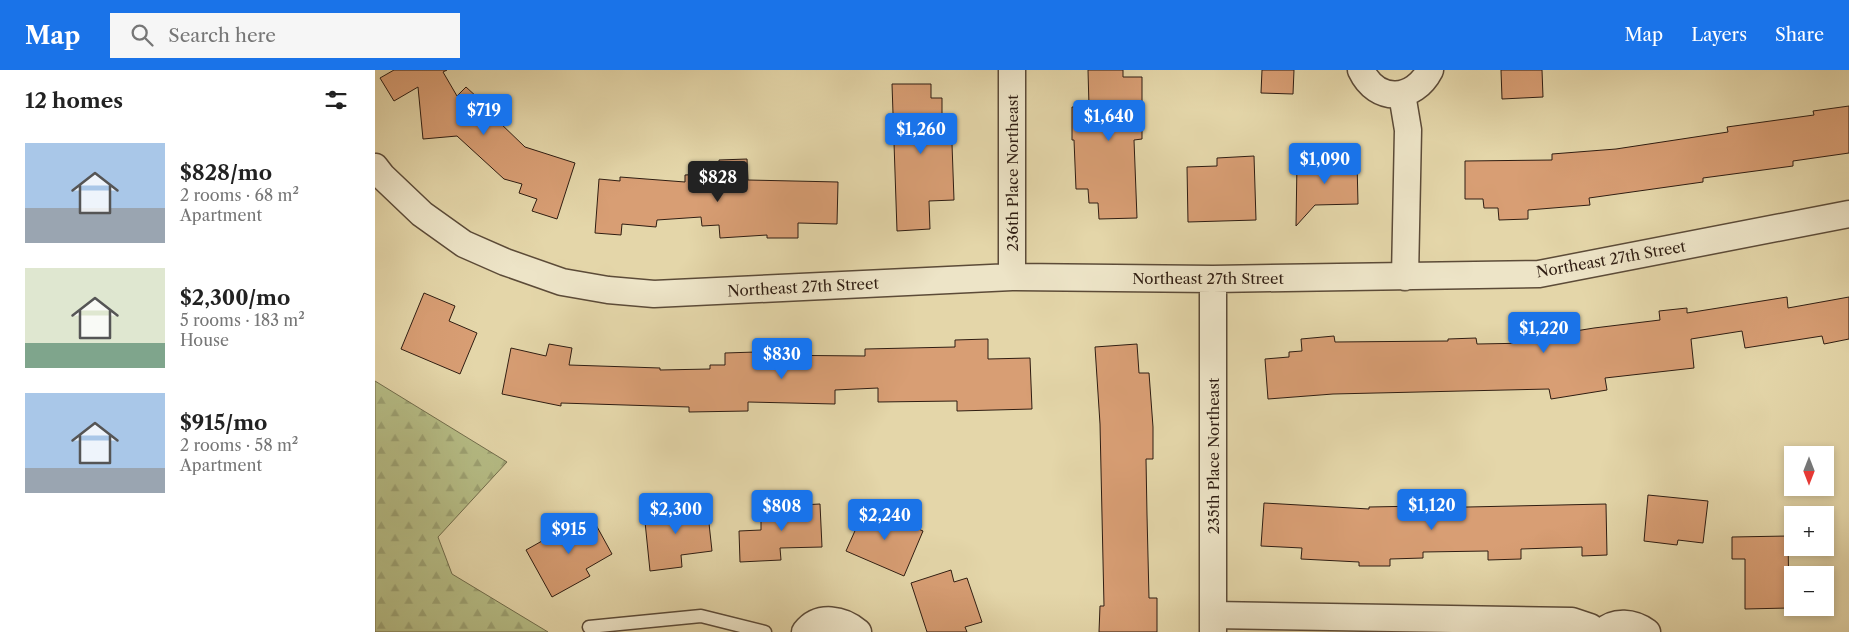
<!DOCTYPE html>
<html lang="en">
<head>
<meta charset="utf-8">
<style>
  :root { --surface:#fff; --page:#f6f6f6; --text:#222; --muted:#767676; --accent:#1a73e8 }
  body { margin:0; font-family:"Libre Caslon Text",serif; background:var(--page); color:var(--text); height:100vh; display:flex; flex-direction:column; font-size:19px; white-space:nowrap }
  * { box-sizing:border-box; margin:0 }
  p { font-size:16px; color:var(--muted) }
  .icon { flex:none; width:28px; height:28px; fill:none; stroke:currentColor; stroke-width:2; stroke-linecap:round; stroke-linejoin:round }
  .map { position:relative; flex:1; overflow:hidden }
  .side { display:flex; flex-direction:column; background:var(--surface); width:375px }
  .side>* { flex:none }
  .needle { width:32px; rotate:180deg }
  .tools { position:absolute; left:1409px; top:376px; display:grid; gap:10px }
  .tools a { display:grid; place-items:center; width:50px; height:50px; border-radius:0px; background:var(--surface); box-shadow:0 2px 8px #0003; font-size:25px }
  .price { position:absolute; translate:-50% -42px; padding:0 11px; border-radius:5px; background:var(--accent); color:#fff; font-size:16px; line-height:32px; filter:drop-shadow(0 1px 2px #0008) }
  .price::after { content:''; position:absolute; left:50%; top:30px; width:15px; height:11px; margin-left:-8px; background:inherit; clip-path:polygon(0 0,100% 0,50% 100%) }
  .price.current { background:#222; color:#fff }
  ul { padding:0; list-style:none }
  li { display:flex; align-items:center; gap:15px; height:125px; padding:0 25px }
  li span { display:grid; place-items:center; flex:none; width:140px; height:100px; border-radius:0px; color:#555 }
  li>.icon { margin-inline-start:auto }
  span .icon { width:60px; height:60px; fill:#fffc; stroke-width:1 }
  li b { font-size:21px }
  h2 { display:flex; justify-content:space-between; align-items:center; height:60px; padding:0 25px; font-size:21px }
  header { display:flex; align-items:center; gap:30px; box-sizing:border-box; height:70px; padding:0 25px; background:var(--accent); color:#fff }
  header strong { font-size:24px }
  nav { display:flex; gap:28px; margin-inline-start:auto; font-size:18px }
  .search { width:350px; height:45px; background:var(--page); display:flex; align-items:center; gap:12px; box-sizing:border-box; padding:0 18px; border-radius:0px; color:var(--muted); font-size:19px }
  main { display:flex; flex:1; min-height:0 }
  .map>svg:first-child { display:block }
</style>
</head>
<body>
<header>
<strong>Map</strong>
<div class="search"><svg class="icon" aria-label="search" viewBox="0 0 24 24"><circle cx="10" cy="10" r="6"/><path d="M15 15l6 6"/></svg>Search here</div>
<nav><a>Map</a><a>Layers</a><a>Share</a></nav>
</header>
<main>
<section class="side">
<h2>12 homes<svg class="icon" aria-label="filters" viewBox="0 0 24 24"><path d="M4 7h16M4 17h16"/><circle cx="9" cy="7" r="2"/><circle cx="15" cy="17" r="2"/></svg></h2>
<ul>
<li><span style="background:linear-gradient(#a9c7e8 65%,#9aa5b1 0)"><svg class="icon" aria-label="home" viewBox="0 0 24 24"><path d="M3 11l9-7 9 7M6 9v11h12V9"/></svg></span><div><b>$828/mo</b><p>2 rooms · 68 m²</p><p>Apartment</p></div></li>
<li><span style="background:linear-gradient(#dfe7d0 75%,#7fa58c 0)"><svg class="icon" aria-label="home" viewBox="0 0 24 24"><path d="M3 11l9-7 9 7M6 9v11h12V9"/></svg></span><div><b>$2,300/mo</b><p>5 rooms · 183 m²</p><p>House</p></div></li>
<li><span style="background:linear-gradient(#a9c7e8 75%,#9aa5b1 0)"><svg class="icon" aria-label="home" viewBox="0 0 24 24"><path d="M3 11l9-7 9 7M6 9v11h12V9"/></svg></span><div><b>$915/mo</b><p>2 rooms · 58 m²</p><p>Apartment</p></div></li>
</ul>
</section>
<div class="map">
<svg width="1474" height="562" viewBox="0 0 1474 562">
  <defs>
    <pattern id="forest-firs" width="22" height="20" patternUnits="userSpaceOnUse" patternTransform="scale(1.25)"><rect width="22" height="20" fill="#b6bd86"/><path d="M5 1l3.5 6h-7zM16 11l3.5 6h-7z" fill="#9da273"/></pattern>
  </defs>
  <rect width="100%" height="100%" fill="#e4d6a9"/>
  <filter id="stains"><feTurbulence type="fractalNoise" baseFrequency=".004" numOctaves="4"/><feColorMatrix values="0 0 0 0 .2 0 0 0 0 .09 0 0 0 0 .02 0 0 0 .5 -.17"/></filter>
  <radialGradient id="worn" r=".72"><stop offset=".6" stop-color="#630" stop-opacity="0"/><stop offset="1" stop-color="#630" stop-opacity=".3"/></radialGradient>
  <path fill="url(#forest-firs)" stroke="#726d4c" d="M 0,311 L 132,392 L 63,467 L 77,504 L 173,562 L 0,562 Z"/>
  <path fill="#d89e74" stroke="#2f1d12" d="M 19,0 L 72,0 L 68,2 L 82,26 L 91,17 L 126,49 L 123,51 L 150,77 L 200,93 L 182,149 L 157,141 L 162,129 L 144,123 L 147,114 L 129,109 L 82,66 L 48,69 L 43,17 L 19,31 L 5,8 Z
    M 713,0 L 748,0 L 748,7 L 767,7 L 767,69 L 759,70 L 762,148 L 724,149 L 723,133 L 714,133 L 713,119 L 701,119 L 699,70 L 697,70 L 697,37 L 714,37 Z
    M 887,0 L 919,0 L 918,24 L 886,23 Z
    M 1126,0 L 1167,0 L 1168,27 L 1127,29 Z
    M 517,14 L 556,14 L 556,28 L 567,28 L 567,46 L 578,46 L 577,74 L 579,130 L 554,131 L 555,159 L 522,161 Z
    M 1474,36 L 1474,83 L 1418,91 L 1418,96 L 1328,108 L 1328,112 L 1214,128 L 1215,135 L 1153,140 L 1153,149 L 1124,150 L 1123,138 L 1109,138 L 1108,129 L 1090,129 L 1090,91 L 1177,90 L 1177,84 L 1241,79 L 1353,62 L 1352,57 L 1439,45 L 1438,41 Z
    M 879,86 L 881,150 L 813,152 L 812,97 L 842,96 L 842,88 Z
    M 372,89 L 373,110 L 463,112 L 462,154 L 423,153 L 423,168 L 392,168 L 392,165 L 345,168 L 344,155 L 327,156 L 326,147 L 282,150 L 281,157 L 247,154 L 246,165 L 220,163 L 224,109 L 245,111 L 245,107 L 310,112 L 310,105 L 344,103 L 344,90 Z
    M 922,91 L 982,92 L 983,134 L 940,135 L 921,156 Z
    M 49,223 L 80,236 L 74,251 L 102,263 L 85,304 L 26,279 Z
    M 1412,227 L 1413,238 L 1474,227 L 1474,269 L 1449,274 L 1447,266 L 1370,278 L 1367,261 L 1316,269 L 1319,298 L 1230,308 L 1232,320 L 1176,329 L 1174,319 L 958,324 L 893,329 L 890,289 L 914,287 L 914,282 L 927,281 L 926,269 L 959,266 L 960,272 L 1073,271 L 1073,269 L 1101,268 L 1102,274 L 1158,273 L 1157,268 L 1219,258 L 1285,250 L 1284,241 L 1312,238 L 1312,243 Z
    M 613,269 L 613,289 L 655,288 L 657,339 L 582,341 L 582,331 L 503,332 L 503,318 L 460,320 L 460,334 L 373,332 L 373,341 L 314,342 L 314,337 L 186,333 L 186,336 L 127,324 L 136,278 L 171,286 L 174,274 L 197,278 L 194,295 L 285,298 L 285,300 L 335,299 L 335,295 L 350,295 L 350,283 L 381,282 L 382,285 L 490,286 L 490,279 L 580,277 L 580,270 Z
    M 762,274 L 764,303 L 774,303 L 778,357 L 778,389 L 771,389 L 772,445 L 774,528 L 782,528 L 782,562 L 724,562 L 725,536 L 729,536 L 725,354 L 720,277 Z
    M 1273,425 L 1333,431 L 1328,473 L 1303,470 L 1302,475 L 1269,471 Z
    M 889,433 L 994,439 L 994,437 L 1047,436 L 1047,438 L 1231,434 L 1232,485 L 1207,486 L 1207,477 L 1146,479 L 1146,489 L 1113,490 L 1113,481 L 1048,482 L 1048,488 L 1015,489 L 1015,496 L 984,496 L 984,492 L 926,489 L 927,478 L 886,476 Z
    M 445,434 L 447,477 L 405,478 L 406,490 L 365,492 L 364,461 L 386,460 L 386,437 Z
    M 332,435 L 337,481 L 306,485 L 307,497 L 275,501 L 269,442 Z
    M 491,436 L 548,461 L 529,506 L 471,481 Z
    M 215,444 L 237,484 L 211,499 L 215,506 L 177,527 L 151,480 Z
    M 1413,466 L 1414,538 L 1370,539 L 1370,489 L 1357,489 L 1357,467 Z
    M 576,500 L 579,512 L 592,508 L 607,552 L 590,557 L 592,562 L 552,562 L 536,513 Z"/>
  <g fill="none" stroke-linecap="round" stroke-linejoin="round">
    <defs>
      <path id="service" d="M 214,557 L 326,546 L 390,562"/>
      <path id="minor" d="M 986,0 C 1002,34 1039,31 1055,0
        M 1027,24 L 1033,60 L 1030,207
        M 0,97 L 7,106 L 47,144 L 89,174 L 130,192 L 187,212 L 233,220 L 279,224 L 637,207 L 838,209 L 1164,204 L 1474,144
        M 637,207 L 637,0
        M 838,545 L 1197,551 L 1215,557 L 1221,562
        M 838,561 L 838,209
        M 430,562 C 444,544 468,549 483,562
        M 1227,562 C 1240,550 1258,552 1272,562"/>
    </defs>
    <use href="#service" stroke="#5c4b38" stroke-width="15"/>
    <use href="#minor" stroke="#5c4b38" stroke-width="29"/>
    <use href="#service" stroke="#ede4c7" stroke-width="12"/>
    <use href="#minor" stroke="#ede4c7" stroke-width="26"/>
  </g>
  <g text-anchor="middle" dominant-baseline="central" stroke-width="5" stroke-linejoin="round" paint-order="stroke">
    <g font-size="15" fill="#2f1d12" stroke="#ede4c7">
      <text transform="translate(637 103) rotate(-90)">236th Place Northeast</text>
      <text transform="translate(1236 189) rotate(-10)">Northeast 27th Street</text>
      <text x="833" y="208">Northeast 27th Street</text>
      <text transform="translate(428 217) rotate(-3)">Northeast 27th Street</text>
      <text transform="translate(838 386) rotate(-90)">235th Place Northeast</text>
    </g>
  </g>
  <rect width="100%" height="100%" filter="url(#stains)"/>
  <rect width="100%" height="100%" fill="url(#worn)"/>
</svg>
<div class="tools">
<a><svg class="needle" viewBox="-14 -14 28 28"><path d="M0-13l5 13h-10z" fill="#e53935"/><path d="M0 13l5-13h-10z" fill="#767676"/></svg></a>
<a>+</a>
<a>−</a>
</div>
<b class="price" style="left:109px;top:66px">$719</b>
<b class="price" style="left:734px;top:72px">$1,640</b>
<b class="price" style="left:546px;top:85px">$1,260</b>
<b class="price" style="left:950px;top:115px">$1,090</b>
<b class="price current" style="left:343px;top:133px">$828</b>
<b class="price" style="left:1169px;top:284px">$1,220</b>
<b class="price" style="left:407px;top:310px">$830</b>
<b class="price" style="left:1057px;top:461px">$1,120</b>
<b class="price" style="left:407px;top:462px">$808</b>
<b class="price" style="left:301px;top:465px">$2,300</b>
<b class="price" style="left:510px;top:471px">$2,240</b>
<b class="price" style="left:194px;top:485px">$915</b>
</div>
</main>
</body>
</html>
